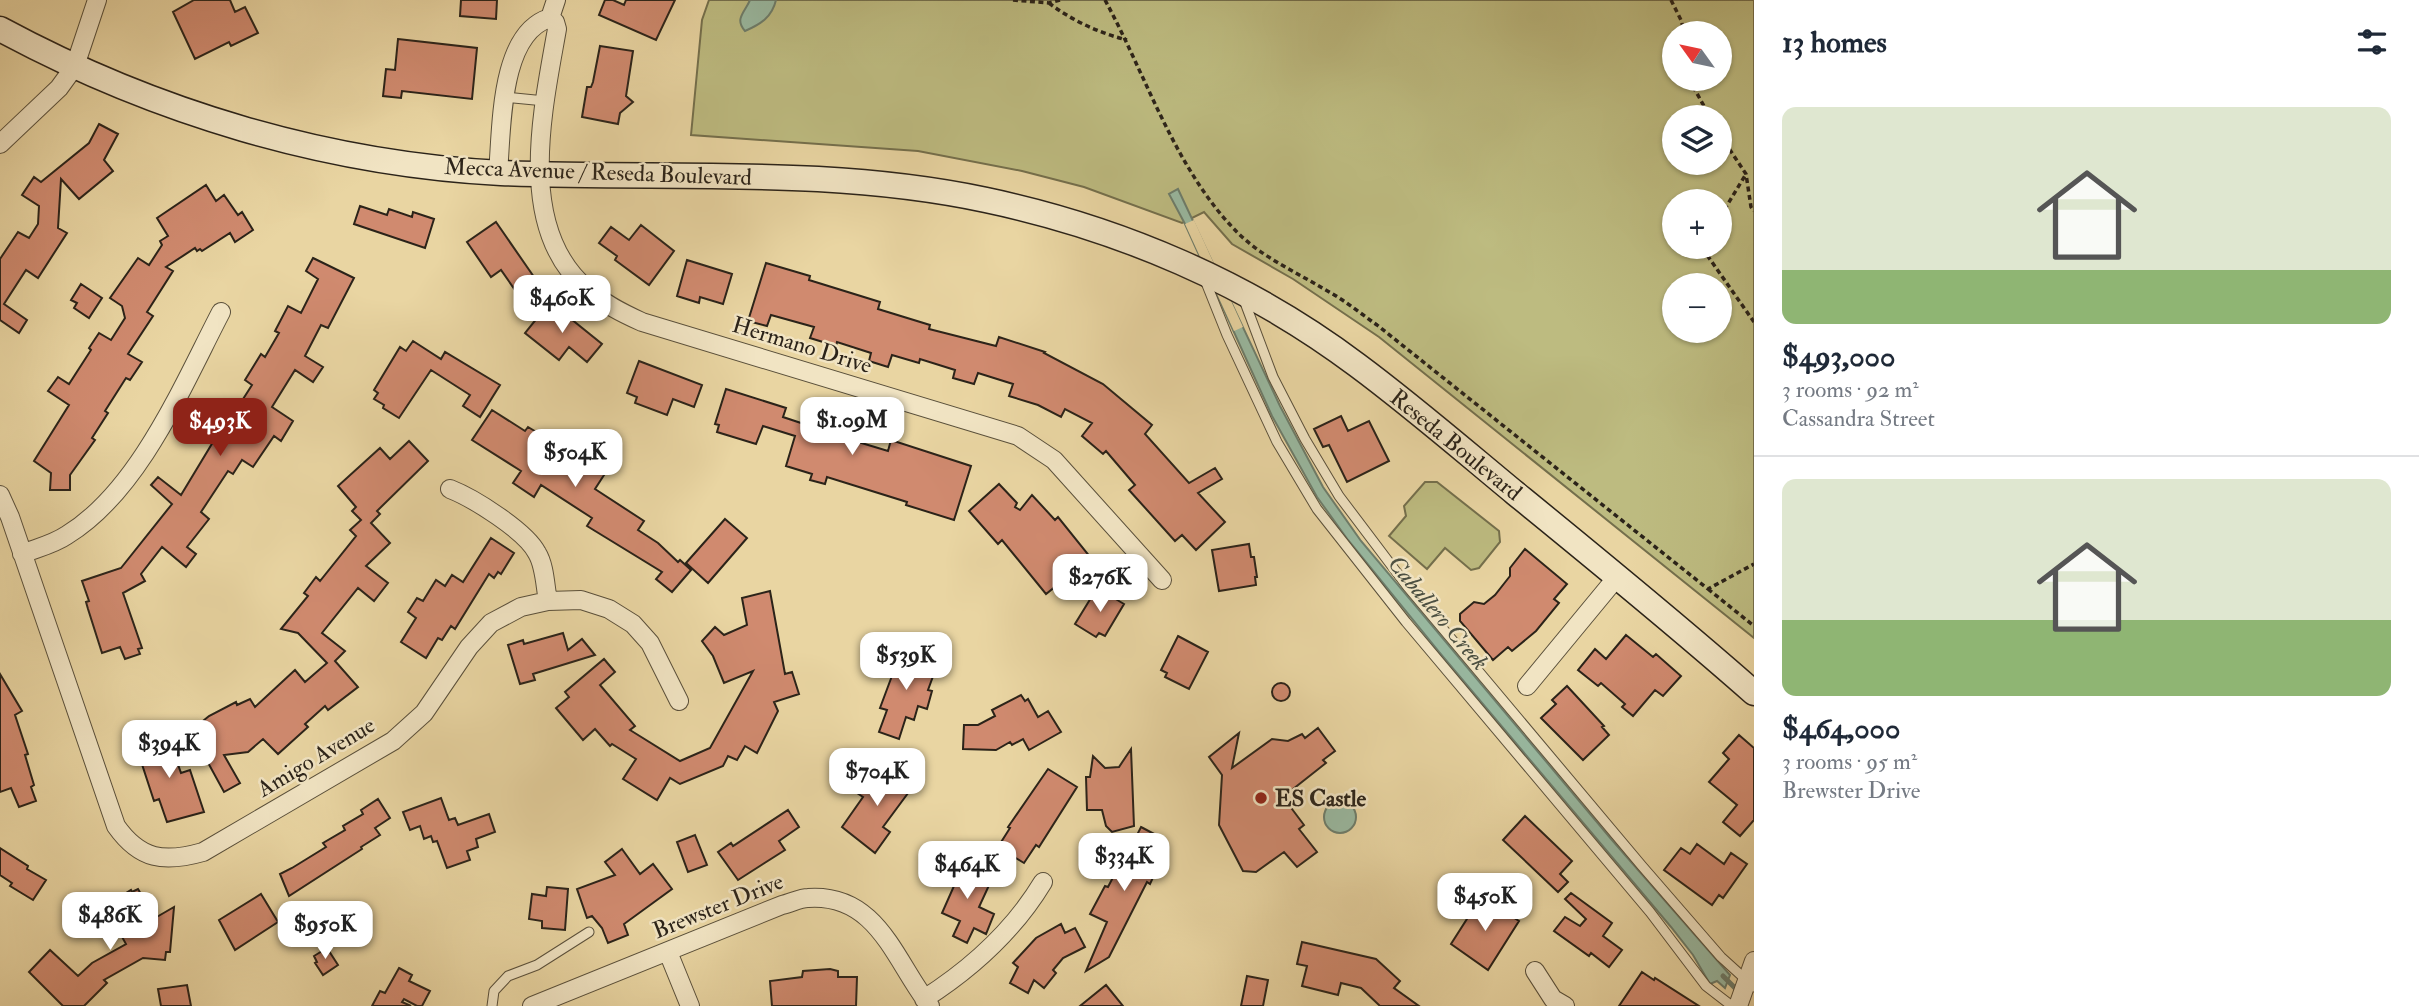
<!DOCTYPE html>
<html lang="en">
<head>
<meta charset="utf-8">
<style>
  :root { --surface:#fff; --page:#f2f2f3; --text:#1f2937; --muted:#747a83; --line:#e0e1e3; --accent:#8f2418 }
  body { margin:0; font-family:"IM FELL Double Pica",serif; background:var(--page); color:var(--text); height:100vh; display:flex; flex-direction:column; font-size:26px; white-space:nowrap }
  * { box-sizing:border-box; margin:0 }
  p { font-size:23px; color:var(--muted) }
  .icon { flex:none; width:38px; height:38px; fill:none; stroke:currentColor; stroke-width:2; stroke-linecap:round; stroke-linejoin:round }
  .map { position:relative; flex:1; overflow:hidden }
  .details { display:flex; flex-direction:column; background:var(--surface); width:665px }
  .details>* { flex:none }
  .needle { width:46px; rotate:303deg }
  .controls { position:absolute; left:1662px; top:21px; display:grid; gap:14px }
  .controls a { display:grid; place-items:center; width:70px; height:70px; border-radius:50%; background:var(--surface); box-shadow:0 2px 5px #0004; font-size:35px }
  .price { position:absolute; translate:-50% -60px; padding:0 16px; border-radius:14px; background:#fff; color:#222; font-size:23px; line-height:46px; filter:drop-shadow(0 2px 4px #0008) }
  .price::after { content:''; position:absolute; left:50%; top:42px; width:21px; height:16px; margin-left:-10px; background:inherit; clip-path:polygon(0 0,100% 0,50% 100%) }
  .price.selected { background:var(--accent); color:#fff }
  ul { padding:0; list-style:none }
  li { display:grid; align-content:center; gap:14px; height:371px; padding:0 28px }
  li+li { border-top:2px solid var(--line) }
  li span { display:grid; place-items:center; height:217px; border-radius:14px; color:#555 }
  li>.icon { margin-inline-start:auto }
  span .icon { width:126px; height:126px; fill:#fffc; stroke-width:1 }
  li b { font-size:30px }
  h2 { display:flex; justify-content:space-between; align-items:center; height:84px; padding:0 28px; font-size:30px }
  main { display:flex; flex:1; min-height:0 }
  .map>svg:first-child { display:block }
</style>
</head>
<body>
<main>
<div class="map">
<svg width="1754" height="1006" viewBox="0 0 1754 1006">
  <rect width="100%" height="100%" fill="#e9d5a2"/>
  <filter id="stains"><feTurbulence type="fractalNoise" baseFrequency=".00286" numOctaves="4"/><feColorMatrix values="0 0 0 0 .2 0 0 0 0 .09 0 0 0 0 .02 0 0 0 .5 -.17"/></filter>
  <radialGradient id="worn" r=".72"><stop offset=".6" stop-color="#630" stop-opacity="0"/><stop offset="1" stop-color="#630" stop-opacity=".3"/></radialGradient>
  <path fill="#bdbb80" stroke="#746f4c" stroke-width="2" fill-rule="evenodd" d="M 709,0 L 1754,0 L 1754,638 L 1379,337 L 1293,279 L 1232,244 L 1204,212 L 1182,223 L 1084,187 L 1022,171 L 918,151 L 691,135 L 702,20 ZM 1675,33 L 1720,33 L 1720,79 L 1675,79 ZM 1675,117 L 1720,117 L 1720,163 L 1675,163 ZM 1675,201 L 1720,201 L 1720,247 L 1675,247 ZM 1675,285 L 1720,285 L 1720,331 L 1675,331 Z
    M 1425,482 L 1437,482 L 1499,531 L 1500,542 L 1479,568 L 1471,570 L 1445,548 L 1427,569 L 1389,536 L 1406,516 L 1404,506 Z"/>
  <path fill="#99b9a1" stroke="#6d7d6b" stroke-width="2" d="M 750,0 L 776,0 C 772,17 761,24 745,31 C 734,19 745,12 750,0 Z
    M 1178,189 L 1280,406 L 1323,487 L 1361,541 L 1612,840 L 1730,975 L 1725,988 L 1717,981 L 1710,984 L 1693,955 L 1671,927 L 1439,652 L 1348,540 L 1317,497 L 1272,416 L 1185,224 L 1169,194 Z
    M1324 817a16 16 0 1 1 32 0a16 16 0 1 1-32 0Z"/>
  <path fill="#e9d5a2" d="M 1194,220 L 1243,327 L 1234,331 L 1185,224 Z"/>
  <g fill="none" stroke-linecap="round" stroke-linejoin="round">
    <path stroke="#6d7d6b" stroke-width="5" d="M 1723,976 L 1738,991"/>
  </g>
  <path fill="#d08a6f" stroke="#2b2319" stroke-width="2" d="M 194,0 L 230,0 L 235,12 L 245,7 L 258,33 L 231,46 L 229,42 L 195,59 L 173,12 Z
    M 461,0 L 497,0 L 496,19 L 460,16 Z
    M 605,0 L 613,0 L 624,5 L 626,0 L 675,0 L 656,40 L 599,15 Z
    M 398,39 L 477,48 L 472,99 L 402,91 L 401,98 L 383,96 L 386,69 L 395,70 Z
    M 600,46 L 633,51 L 626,96 L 633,102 L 620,113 L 618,124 L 582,117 L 587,87 L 591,87 L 593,82 Z
    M 99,124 L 118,134 L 104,160 L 113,171 L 79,199 L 61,179 L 58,228 L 67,233 L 38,278 L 26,270 L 4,304 L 27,320 L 19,333 L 0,320 L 0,259 L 18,232 L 29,238 L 38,224 L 39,206 L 22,195 L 34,177 L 41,182 L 89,143 Z
    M 206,185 L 216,201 L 224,195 L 238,215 L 242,212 L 253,230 L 235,242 L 230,233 L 202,251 L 200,249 L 197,251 L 195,248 L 166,267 L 173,271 L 147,312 L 153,316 L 128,354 L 142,362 L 130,380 L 126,378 L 105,411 L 108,413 L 92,438 L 95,440 L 70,475 L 70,490 L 50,490 L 51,473 L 34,461 L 69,405 L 48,391 L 58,377 L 69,384 L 91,350 L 89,348 L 99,333 L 111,340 L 125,318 L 122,306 L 110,298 L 138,258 L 149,265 L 162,245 L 160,241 L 168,236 L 157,218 Z
    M 360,206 L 387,215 L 389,209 L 412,217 L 413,212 L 434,219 L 425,248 L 354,224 Z
    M 496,222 L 534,277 L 515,290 L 501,270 L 491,277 L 467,242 Z
    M 641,225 L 674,251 L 649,285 L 615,260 L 617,256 L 599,243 L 611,227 L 629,240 Z
    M 313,258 L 354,278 L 328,328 L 321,325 L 305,356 L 323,367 L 313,382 L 295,370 L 272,407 L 293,421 L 281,441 L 274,436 L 253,467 L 242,460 L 233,474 L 228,471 L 201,512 L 209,519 L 187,547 L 196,554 L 186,567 L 162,547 L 141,574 L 145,581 L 123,593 L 142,648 L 138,649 L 140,654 L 125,659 L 120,647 L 102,653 L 88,609 L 86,602 L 89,601 L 82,581 L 121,568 L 172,504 L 151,485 L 158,477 L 181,495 L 213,442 L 207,438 L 221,416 L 229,421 L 252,385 L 245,380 L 261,354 L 265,357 L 279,333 L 275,331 L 288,306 L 301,313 L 318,279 L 306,271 Z
    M 687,260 L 732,274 L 723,304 L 700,297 L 699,303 L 677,296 Z
    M 766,263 L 810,276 L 809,280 L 880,302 L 878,309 L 930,325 L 929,329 L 996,346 L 999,337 L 1045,352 L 1044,353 L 1103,384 L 1152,425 L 1145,434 L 1189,483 L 1215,468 L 1222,479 L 1198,493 L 1225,522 L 1196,550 L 1182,535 L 1175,541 L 1129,490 L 1135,485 L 1106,451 L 1103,454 L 1082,436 L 1092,423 L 1065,409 L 1061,417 L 1038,405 L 1009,396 L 1013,384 L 978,373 L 974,384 L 953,378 L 955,370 L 920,359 L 919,363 L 892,355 L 888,367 L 869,361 L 871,353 L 837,342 L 836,346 L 810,338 L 814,327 L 771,315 L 767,326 L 748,321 Z
    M 81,284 L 102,298 L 89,318 L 74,308 L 77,303 L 71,300 Z
    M 550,302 L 602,344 L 587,362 L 569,347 L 559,360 L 525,333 Z
    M 413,341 L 441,359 L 445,352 L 500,385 L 480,417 L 463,406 L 470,395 L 431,370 L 399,418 L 383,408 L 384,405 L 374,399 L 378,393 L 374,390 L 400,347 L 406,351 Z
    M 639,361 L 702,385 L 694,407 L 673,399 L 667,415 L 635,403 L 637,397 L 627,393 Z
    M 726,389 L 786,408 L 783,417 L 819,429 L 822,420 L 848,429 L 845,438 L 888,451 L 891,440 L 971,466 L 954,520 L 906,505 L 907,502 L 827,477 L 825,484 L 810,480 L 812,474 L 786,466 L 795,436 L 763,426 L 756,444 L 717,432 L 719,425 L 715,424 Z
    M 492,410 L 525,431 L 528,427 L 543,436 L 546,431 L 585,456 L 582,461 L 604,475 L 595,489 L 644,521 L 638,530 L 658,543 L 678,562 L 680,560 L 691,570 L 672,592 L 656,579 L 662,572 L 587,526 L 592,518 L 541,485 L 534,497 L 513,483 L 521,471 L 472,440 Z
    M 1341,416 L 1348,431 L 1369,421 L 1389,461 L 1347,482 L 1329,445 L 1323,447 L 1314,429 Z
    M 409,441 L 428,461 L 377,511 L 380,514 L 371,523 L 390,543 L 366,566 L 388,583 L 374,601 L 358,588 L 322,633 L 345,651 L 335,661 L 358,687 L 328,710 L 325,706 L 305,724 L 308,727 L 278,754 L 263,739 L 248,752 L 224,755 L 240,783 L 224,792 L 200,748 L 206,745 L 197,728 L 205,724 L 203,721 L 209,716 L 236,702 L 237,705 L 250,699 L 255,707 L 295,670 L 305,682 L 327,663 L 298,633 L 281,629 L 308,596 L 304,593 L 316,577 L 320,581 L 356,536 L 350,530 L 361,520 L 352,511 L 356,507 L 338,486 L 380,448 L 390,459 Z
    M 999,484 L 1017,503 L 1015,507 L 1020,510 L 1032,495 L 1055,520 L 1058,517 L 1091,558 L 1046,594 L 1002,540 L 998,544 L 969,511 Z
    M 725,519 L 747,538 L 708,583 L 686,563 Z
    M 491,538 L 514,553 L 501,574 L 498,572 L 494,578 L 489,574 L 455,629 L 451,626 L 442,640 L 438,638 L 426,658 L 401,642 L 416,618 L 408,612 L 417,598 L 423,601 L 436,580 L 445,586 L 452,575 L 463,582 Z
    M 1249,544 L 1251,557 L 1254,557 L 1257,577 L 1255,577 L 1256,585 L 1219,591 L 1212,550 Z
    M 1525,549 L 1567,584 L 1554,599 L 1559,603 L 1536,631 L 1512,651 L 1508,647 L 1493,660 L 1460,621 L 1460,614 L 1474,602 L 1484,604 L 1495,595 L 1510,576 L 1510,568 Z
    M 1097,588 L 1124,604 L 1105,636 L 1099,633 L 1096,637 L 1075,624 Z
    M 770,591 L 785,674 L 792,672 L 799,694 L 774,702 L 778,711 L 757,753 L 745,746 L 737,760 L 728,756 L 723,766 L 680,784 L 670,778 L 657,800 L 623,779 L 636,759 L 612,744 L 610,746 L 595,729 L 583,740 L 556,708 L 569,697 L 565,692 L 604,659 L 615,672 L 600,685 L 635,726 L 630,730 L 680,761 L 710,748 L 753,671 L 724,683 L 713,656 L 702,641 L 715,627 L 724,635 L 747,625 L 742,598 Z
    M 563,633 L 568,650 L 582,639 L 595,655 L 533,674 L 535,680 L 520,684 L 508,645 L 523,640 L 524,644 Z
    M 1626,635 L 1653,657 L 1656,654 L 1681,676 L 1663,696 L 1655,690 L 1633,716 L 1622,707 L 1625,704 L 1601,683 L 1598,686 L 1578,670 L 1595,649 L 1606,659 Z
    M 1178,636 L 1208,652 L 1189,689 L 1165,677 L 1167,673 L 1161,670 Z
    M 902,649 L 926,657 L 924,664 L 936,668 L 928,690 L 932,691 L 927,709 L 918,706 L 914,720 L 906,717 L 899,739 L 879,732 L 887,710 L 880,708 Z
    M 0,674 L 22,711 L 15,715 L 28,754 L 25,755 L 34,785 L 31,787 L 36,801 L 19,807 L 11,788 L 0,792 Z
    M1272 692a9 9 0 1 1 18 0a9 9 0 1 1-18 0Z
    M 1567,686 L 1604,726 L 1602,727 L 1609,735 L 1583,760 L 1541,718 L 1556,704 L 1552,700 Z
    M 1021,695 L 1025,701 L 1028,699 L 1038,717 L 1048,711 L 1061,732 L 1029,750 L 1023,739 L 1012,745 L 1010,742 L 996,750 L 963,749 L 964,725 L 978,725 L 995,716 L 992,710 Z
    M 1318,728 L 1335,751 L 1323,760 L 1326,763 L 1283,797 L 1304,825 L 1299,829 L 1317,852 L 1297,867 L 1284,852 L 1256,872 L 1243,871 L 1219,825 L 1222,775 L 1209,757 L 1239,733 L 1232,768 L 1272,739 L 1288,741 L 1302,734 L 1305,738 Z
    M 1739,735 L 1754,748 L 1754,820 L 1740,836 L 1723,822 L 1737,805 L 1709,782 L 1729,759 L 1723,753 Z
    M 168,736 L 181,773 L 190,770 L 204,812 L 167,822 L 159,799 L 154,801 L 136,746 Z
    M 1131,749 L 1134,826 L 1112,832 L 1106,826 L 1102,810 L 1087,810 L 1086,777 L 1090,777 L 1093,756 L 1105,768 L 1119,767 Z
    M 887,765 L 914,785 L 883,827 L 890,832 L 875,853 L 842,827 L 863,797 L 857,793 L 861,786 L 865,781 L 871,786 Z
    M 1048,769 L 1077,787 L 1039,847 L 1036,845 L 1024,863 L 998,847 L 1010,828 L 1008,827 Z
    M 441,798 L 449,820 L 455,818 L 458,825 L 489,814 L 495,832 L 476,839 L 478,847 L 467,851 L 470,860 L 447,868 L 437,841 L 433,842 L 431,836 L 424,839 L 420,826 L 410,830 L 403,812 Z
    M 378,799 L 390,818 L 375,828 L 380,835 L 361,847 L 362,849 L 289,896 L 280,874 L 292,868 L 326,847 L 323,843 L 345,830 L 343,826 L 363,814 L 361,810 Z
    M 788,810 L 799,827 L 779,841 L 785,850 L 738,880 L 718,852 L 731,843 L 733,846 Z
    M 1525,816 L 1572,861 L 1560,874 L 1568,882 L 1558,892 L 1503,840 Z
    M 1141,827 L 1158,836 L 1154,844 L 1159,846 L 1155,855 L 1159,857 L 1152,869 L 1156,871 L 1150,884 L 1147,882 L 1109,957 L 1086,971 L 1107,922 L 1090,914 L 1105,886 L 1108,887 L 1121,862 L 1123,863 Z
    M 695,835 L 707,865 L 688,872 L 677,842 Z
    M 1697,844 L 1724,864 L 1731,853 L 1747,864 L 1723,898 L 1719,895 L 1712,905 L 1664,870 L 1681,848 L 1690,854 Z
    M 0,848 L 28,866 L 27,869 L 46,880 L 33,900 L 10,886 L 12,883 L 0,875 Z
    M 622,849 L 640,874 L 653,864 L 672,889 L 624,924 L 628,935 L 608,943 L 602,928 L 592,916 L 587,918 L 577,889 L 615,875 L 605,862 Z
    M 949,862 L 991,881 L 979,907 L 994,914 L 986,934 L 974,928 L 967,943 L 953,936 L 960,921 L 942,913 L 954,886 L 941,880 Z
    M 547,887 L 568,889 L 565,930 L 542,928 L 542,921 L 529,919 L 532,894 L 546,896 Z
    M 138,889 L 155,918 L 174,907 L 170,952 L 166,952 L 165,960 L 143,958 L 104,980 L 107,983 L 84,1006 L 63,1006 L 29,972 L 50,950 L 78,976 L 92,963 L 126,944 L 105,906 L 131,890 L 132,892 Z
    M 1571,893 L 1612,923 L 1603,936 L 1622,950 L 1609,967 L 1591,953 L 1589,956 L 1554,931 L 1565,917 L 1580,926 L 1586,919 L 1565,899 Z
    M 261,894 L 278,922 L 235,950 L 219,920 Z
    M 1481,897 L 1519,921 L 1488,970 L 1451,944 Z
    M 1061,924 L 1065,933 L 1075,928 L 1085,947 L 1063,958 L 1053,970 L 1056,973 L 1044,988 L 1034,980 L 1028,993 L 1010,983 L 1018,967 L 1013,963 L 1036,938 Z
    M 1302,942 L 1376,959 L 1400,981 L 1394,988 L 1419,1006 L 1380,1006 L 1361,988 L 1341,983 L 1338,995 L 1302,986 L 1307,966 L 1297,964 Z
    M 327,948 L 338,965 L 323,975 L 315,963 L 317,962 L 314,956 Z
    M 399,968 L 412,975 L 409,981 L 430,991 L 422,1006 L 417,1006 L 404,999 L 402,1002 L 411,1006 L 372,1006 L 380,991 L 385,993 Z
    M 830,969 L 838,971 L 838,977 L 857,977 L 856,1006 L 772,1006 L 770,981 L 802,977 L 803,971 Z
    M 1642,972 L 1654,980 L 1655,978 L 1699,1006 L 1619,1006 Z
    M 1247,976 L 1268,980 L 1263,1006 L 1241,1006 Z
    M 187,985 L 191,1006 L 161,1006 L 158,989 Z
    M 1106,985 L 1123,1006 L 1080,1006 Z"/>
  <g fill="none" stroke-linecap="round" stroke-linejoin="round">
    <defs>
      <path id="lane" d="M 504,97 L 545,101
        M 1205,280 L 1227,335 L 1277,442 L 1317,509 L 1406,622 L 1650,912 L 1706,986 L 1732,1006
        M 1244,300 L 1273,377 L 1305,439 L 1339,496 L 1407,586 L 1642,866 L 1721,957 L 1754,987
        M 492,1006 L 494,991 L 508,976 L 537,965 L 589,932"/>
      <path id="street" d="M 550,18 L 555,22 L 557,29 C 543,109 515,228 587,289 C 604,304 622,313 642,322 L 1018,436 L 1054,460 L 1162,580
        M 0,144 L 59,88 L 75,66 L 97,0
        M 498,172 C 502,130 499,33 550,18 L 556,0
        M 450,489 C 473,498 526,531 537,553 C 545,566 545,586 548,601
        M 0,495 L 10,517 L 116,826 C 140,860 164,863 203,852 L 393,741 L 424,713 L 469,647 L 491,623 L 521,607 L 548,601 L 581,600 L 609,609 L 633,624 L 650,643 L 679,701
        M 22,554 C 37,548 54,544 67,535 C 139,491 183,385 221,312
        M 1527,686 L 1617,577
        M 668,952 L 690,1006
        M 1535,971 L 1553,999 L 1565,1006
        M 924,999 C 971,969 1014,930 1043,882
        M 532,1006 L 782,905 C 791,903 800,898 808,898 C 878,893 895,962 930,1006
        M 1738,1006 L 1754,961"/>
      <path id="secondary" d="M 0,29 C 154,112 326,164 501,173 C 663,180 826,166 986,200 C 1119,228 1248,283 1357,365 C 1411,405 1463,450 1515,493 C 1596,559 1676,624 1754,693"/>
    </defs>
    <use href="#lane" stroke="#5a503b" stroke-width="11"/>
    <use href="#street" stroke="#5a503b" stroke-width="20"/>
    <use href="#secondary" stroke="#2b2319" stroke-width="27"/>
    <path stroke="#2b2319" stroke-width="3.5" stroke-dasharray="5 3.5" stroke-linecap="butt" d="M 1013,0 L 1049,3 L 1060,0
      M 1105,0 C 1146,75 1175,169 1236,231 C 1260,256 1294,271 1324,289 C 1343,299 1360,313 1377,325 L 1708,589 L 1754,564
      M 1671,0 L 1682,22 L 1683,33
      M 1049,3 C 1071,20 1099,33 1127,40
      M 1689,79 L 1710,117
      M 1720,135 L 1746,174 L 1751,207 L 1754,211
      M 1720,217 L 1746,174
      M 1707,247 L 1707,255 L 1754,322
      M 1708,589 L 1754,626"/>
    <use href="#lane" stroke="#f1e4c3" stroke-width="9"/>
    <use href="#street" stroke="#f1e4c3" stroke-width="18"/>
    <use href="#secondary" stroke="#f1e4c3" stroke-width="24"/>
  </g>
  <circle fill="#8f2418" stroke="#f1e4c3" stroke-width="2.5" cx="1261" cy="798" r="7"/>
  <g text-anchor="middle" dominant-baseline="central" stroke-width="5" stroke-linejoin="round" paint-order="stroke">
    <g font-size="23" fill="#2b2319" stroke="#f1e4c3">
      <text transform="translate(598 172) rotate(2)">Mecca Avenue / Reseda Boulevard</text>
      <text transform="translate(802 345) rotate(17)">Hermano Drive</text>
      <text transform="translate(1456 445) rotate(39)">Reseda Boulevard</text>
      <text transform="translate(316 757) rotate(-31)">Amigo Avenue</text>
      <text transform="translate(718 906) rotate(-22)">Brewster Drive</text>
    </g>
    <g font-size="23" font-weight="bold" fill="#2b2319" stroke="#f1e4c3" text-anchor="start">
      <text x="1275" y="798">ES Castle</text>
    </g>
    <g font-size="24" font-style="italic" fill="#4c5042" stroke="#f1e4c3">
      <text transform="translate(1438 613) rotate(50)">Caballero Creek</text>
    </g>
  </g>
  <rect width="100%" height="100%" filter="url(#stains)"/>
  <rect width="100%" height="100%" fill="url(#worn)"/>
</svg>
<div class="controls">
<a><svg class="needle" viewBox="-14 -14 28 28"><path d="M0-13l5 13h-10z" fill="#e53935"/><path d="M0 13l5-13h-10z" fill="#747a83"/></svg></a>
<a><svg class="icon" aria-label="layers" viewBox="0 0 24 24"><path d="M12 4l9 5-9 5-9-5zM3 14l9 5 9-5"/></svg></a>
<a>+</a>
<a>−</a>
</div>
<b class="price" style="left:562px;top:335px">$460K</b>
<b class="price" style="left:852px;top:457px">$1.09M</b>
<b class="price selected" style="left:220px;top:458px">$493K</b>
<b class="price" style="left:575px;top:489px">$504K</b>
<b class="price" style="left:1100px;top:614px">$276K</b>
<b class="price" style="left:906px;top:692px">$539K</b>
<b class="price" style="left:169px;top:780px">$394K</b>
<b class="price" style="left:877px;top:808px">$704K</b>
<b class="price" style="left:1124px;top:893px">$334K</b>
<b class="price" style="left:967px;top:901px">$464K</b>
<b class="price" style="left:1485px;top:933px">$450K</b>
<b class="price" style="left:110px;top:952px">$486K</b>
<b class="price" style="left:325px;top:961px">$950K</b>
</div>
<section class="details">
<h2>13 homes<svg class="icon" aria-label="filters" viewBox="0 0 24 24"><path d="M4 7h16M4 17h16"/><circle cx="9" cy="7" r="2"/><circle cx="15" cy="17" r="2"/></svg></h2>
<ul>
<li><span style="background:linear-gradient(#dfe7d0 75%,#8fb573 0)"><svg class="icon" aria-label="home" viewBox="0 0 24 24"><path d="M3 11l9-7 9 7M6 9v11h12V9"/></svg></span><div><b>$493,000</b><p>3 rooms · 92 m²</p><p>Cassandra Street</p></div></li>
<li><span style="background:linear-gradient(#dfe7d0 65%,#8fb573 0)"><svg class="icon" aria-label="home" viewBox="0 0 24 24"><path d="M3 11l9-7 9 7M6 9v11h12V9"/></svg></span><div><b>$464,000</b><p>3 rooms · 95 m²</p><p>Brewster Drive</p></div></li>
</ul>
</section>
</main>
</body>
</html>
